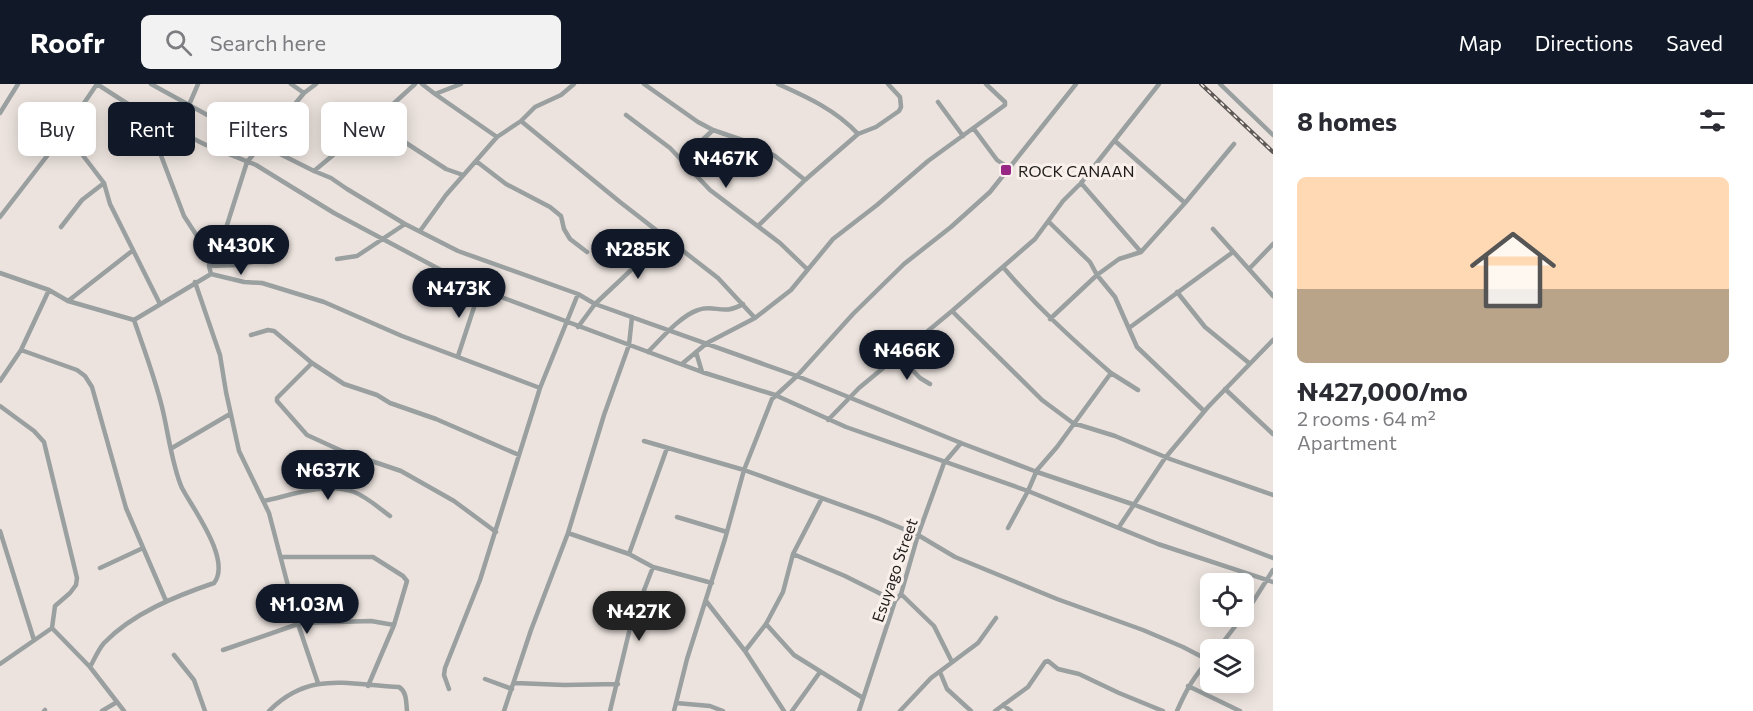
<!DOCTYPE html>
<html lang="en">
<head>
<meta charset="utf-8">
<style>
  :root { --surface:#fff; --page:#f2f2f3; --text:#2b2b33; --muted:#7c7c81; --line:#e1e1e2; --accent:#111827 }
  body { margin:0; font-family:Commissioner,sans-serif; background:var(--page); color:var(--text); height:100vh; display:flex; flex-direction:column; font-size:22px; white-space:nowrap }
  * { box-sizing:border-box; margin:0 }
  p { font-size:20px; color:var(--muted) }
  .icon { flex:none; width:33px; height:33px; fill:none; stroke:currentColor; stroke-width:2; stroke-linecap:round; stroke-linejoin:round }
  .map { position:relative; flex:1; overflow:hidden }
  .side { display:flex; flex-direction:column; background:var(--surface); width:480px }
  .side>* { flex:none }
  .banner { position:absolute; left:18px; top:18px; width:570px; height:54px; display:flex; gap:12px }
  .controls { position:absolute; left:1200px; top:489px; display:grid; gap:12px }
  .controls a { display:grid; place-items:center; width:54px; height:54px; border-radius:9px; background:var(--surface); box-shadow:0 3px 15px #0003; font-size:30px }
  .price { position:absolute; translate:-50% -51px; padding:0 14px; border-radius:21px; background:var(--accent); color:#fff; font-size:20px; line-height:39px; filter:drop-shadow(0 2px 3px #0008) }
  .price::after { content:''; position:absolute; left:50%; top:36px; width:18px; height:14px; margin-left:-9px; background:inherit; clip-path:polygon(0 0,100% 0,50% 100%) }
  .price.on { background:#222; color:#fff }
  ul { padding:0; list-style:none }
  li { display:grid; align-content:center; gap:12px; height:318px; padding:0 24px }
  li+li { border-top:2px solid var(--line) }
  li span { display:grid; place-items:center; height:186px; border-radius:9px; color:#555 }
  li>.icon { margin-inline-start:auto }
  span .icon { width:108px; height:108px; fill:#fffc; stroke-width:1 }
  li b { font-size:26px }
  h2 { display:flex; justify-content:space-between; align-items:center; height:72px; padding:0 24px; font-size:26px }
  .tag { padding:0 21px; border-radius:9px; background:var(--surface); box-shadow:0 3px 15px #0003; font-size:21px; line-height:54px }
  .tag.on { background:var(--accent); color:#fff }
  header { display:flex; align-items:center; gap:36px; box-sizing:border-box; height:84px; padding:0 30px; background:var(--accent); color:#fff }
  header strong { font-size:28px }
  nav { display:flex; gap:33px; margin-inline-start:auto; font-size:21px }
  .search { width:420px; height:54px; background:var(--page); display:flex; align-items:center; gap:15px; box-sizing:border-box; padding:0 21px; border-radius:9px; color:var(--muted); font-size:22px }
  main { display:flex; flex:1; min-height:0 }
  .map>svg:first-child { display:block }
</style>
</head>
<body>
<header>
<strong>Roofr</strong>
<div class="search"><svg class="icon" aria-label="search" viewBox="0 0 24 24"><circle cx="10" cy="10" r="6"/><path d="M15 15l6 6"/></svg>Search here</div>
<nav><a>Map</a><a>Directions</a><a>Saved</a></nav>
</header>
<main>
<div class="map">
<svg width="1273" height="627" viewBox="0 0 1273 627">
  <rect width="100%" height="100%" fill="#ece3de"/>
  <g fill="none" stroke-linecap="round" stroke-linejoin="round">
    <path stroke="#9a9fa0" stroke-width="4.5" d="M 97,0 L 142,29 L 206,61 L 256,81 L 334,129 L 469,201 L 702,288 L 775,311 L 846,343 L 1028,407 L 1158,460 L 1273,498
      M 151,0 L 260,60 L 314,87 L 331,94 L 347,105 L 405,140 L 458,167 L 578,210 L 595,220 L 797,292 L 961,359 L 1037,388 L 1135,421 L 1273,474
      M 291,0 L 304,9
      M 422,0 L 435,10 L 461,0
      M 644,0 L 698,38 L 713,46 L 751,59 L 775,72 L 805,96
      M 778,0 C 807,13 836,26 858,50
      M 1220,0 L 1273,51
      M 435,10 L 497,53 L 521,37 L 535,23 L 561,11 L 574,0
      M 938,18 L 963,52
      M 189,21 L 198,0
      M 0,29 L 18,0
      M 142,29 L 157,61 L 184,132 L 210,172 L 209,182 L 211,190 L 244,198 L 262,199 L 324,218 L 402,252 L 540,304
      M 626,31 L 670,64 L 710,106 L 780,159 L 807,185
      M 380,32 L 397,53 L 446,85 L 463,91
      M 521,37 L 620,118 L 718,194 L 755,234
      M 974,45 L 997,76 L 1009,84
      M 62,51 L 78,65 L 104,99 L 110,120 L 160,220
      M 1115,57 L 1185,119
      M 682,75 L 713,46
      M 476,77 L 506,100 L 550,123 L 561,132 L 564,145 L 570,155 L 587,168
      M 314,87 L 380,32 L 415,0
      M 1081,99 L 1141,168
      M 0,133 L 57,59 L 97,0
      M 1049,138 L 1090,178 L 1097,191 L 1115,213 L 1137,263 L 1204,327
      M 758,142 L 805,96 L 858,50 L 876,43 L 899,27 L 901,23 L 900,13 L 888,0
      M 61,143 L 82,116 L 104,99
      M 1213,145 L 1273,212
      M 420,147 L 446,111 L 497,53
      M 210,172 L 227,141 L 247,78 L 304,9 L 316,0
      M 337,175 L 357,172 L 405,140
      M 209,182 L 239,181 L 257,177 L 273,178
      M 1003,183 C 1037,223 1072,255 1111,289 L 1057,363 L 1037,386 L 1028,407 L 1008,444
      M 1249,185 L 1273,160
      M 0,189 L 49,206 L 68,217 L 134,236 C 144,265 155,294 162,323 C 168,347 172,382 182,404 C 193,425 232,476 214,499 C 176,512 133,529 104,559 C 98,566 94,576 90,583
      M 195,198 L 220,271 L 226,308 L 239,367 L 269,429 L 298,540 L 318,599
      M 1177,208 L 1205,243 L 1249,279
      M 68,217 L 132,167
      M 952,227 L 1042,316 L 1073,339 L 1115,352 L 1170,375 L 1273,411
      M 1050,235 L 1097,191 L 1119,175 L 1141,168 L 1185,119 L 1234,60
      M 134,236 L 211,190
      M 578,243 L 595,220 L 665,154
      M 1129,244 L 1233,168
      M 251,251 L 268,246 L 274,247 L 312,279 L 344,300 L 377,311 L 390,319 L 436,335 L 519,371
      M 21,266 L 77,286 L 85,292 L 92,303 L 126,424 L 166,517
      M 648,268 C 661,255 680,232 698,226 C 714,220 724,232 743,220
      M 696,268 L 702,288
      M 458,272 L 480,205
      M 899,272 L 920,294 L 930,300
      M 312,279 L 277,314 L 277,317 L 307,351 L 342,367 L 401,387 L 454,417 L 496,448
      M 683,279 L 707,259 L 755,234 L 791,206 L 833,155 L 877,121 L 928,77 L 1005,21 L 1005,18 L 986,0
      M 1111,289 L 1138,306
      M 0,297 L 21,266 L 49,206
      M 1225,305 L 1273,350
      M 0,322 L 34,347 L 44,358 L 77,494 L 76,501 L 70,509 L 55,522 L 52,544
      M 828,336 L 859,304 L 952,227 L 1035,155 L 1063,117 L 1081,99 L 1159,0
      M 644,357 L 744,386 L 877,434 L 918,451 L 955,473 L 1057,515 L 1143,546 L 1183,563 L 1208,576
      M 172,364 L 230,330
      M 346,406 L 364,375
      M 264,417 C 292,411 326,398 354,408 C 367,413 379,424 390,432
      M 677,433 L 727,448
      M 1119,443 L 1165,374 L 1208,323 L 1273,256
      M 0,447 L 34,556
      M 568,449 L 629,470 L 653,483 L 712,499
      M 629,470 L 667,364
      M 793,470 L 845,492 L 895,517
      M 281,473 L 373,473 L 403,492 L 407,497 L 394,541 L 368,602
      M 100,484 L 143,464
      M 901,510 L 934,542 L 952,578
      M 706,517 L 745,567 L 784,627
      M 1244,532 L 1273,486
      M 766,540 L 794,571 L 863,614
      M 223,566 L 301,539 L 371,537 L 394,541
      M 1217,566 L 1243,532
      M 745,567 L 766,540 L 783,508 L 793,470 L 822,414
      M 174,571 L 194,596 L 205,627
      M 0,580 L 52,544 L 90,583 L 124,627
      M 940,588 L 947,605 L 971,627
      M 485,595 L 512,605
      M 515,599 L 564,601 L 618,600
      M 1188,602 L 1240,627
      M 449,605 L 444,591 L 445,584 L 480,496 L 540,304 L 578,210
      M 676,619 L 710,622 L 723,627
      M 1003,621 L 1011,627
      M 44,627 L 45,626
      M 102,627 L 117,618
      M 269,627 C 310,586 348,601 399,603 C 407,608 406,618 407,627
      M 504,627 L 531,546 L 568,449 L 604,331 L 629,261 L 632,233
      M 610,627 L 631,540 L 653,483
      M 674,627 L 687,575 L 725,455 L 744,386 L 772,315 L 797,292 L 853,230 L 904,180 L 951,143 L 990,108 L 1076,0
      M 792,627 L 820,588
      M 859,627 L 895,517 L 901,510 L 918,451 L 944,379 L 961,359
      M 900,627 L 931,594 L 978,559 L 996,534
      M 995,627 L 1028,603 L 1045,578 L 1048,577 L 1058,585 L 1079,590 L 1119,609 L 1163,627
      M 1177,627 C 1187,604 1194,593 1210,574"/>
    <defs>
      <path id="rail" d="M 1201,0 L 1273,68"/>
    </defs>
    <use href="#rail" stroke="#5e5956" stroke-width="4"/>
    <use href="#rail" stroke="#f9f0eb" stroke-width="1.5" stroke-dasharray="4.5" stroke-linecap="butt"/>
  </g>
  <rect fill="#982684" stroke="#f9f0eb" stroke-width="2" x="1000" y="80" width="12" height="12" rx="3"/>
  <g text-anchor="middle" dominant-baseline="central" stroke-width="6" stroke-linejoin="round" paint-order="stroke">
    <g font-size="16" fill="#201d1b" stroke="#f9f0eb" text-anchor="start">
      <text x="1018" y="86">ROCK CANAAN</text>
    </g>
    <g font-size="16" fill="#201d1b" stroke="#f9f0eb">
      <text transform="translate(894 486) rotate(-71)">Esuyago Street</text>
    </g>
  </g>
</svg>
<div class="controls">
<a><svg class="icon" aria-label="locate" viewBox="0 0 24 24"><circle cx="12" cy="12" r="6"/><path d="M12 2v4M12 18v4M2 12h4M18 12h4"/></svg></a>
<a><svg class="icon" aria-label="layers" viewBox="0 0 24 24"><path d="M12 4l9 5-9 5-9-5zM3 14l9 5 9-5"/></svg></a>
</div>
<b class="price" style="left:726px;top:105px">₦467K</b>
<b class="price" style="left:241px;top:192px">₦430K</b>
<b class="price" style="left:638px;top:196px">₦285K</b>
<b class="price" style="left:459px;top:235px">₦473K</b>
<b class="price" style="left:907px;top:297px">₦466K</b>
<b class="price" style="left:328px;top:417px">₦637K</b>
<b class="price" style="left:307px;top:551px">₦1.03M</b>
<b class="price on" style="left:639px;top:558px">₦427K</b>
<div class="banner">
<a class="tag">Buy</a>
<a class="tag on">Rent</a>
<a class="tag">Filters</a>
<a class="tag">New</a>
</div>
</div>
<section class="side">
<h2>8 homes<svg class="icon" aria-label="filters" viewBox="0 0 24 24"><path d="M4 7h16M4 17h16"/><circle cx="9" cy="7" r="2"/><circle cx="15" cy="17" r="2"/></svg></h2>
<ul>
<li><span style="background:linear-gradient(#ffd9b3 60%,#b9a48a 0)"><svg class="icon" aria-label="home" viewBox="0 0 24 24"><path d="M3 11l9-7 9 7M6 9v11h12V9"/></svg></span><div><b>₦427,000/mo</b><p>2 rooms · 64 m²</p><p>Apartment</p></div></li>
</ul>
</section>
</main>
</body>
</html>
